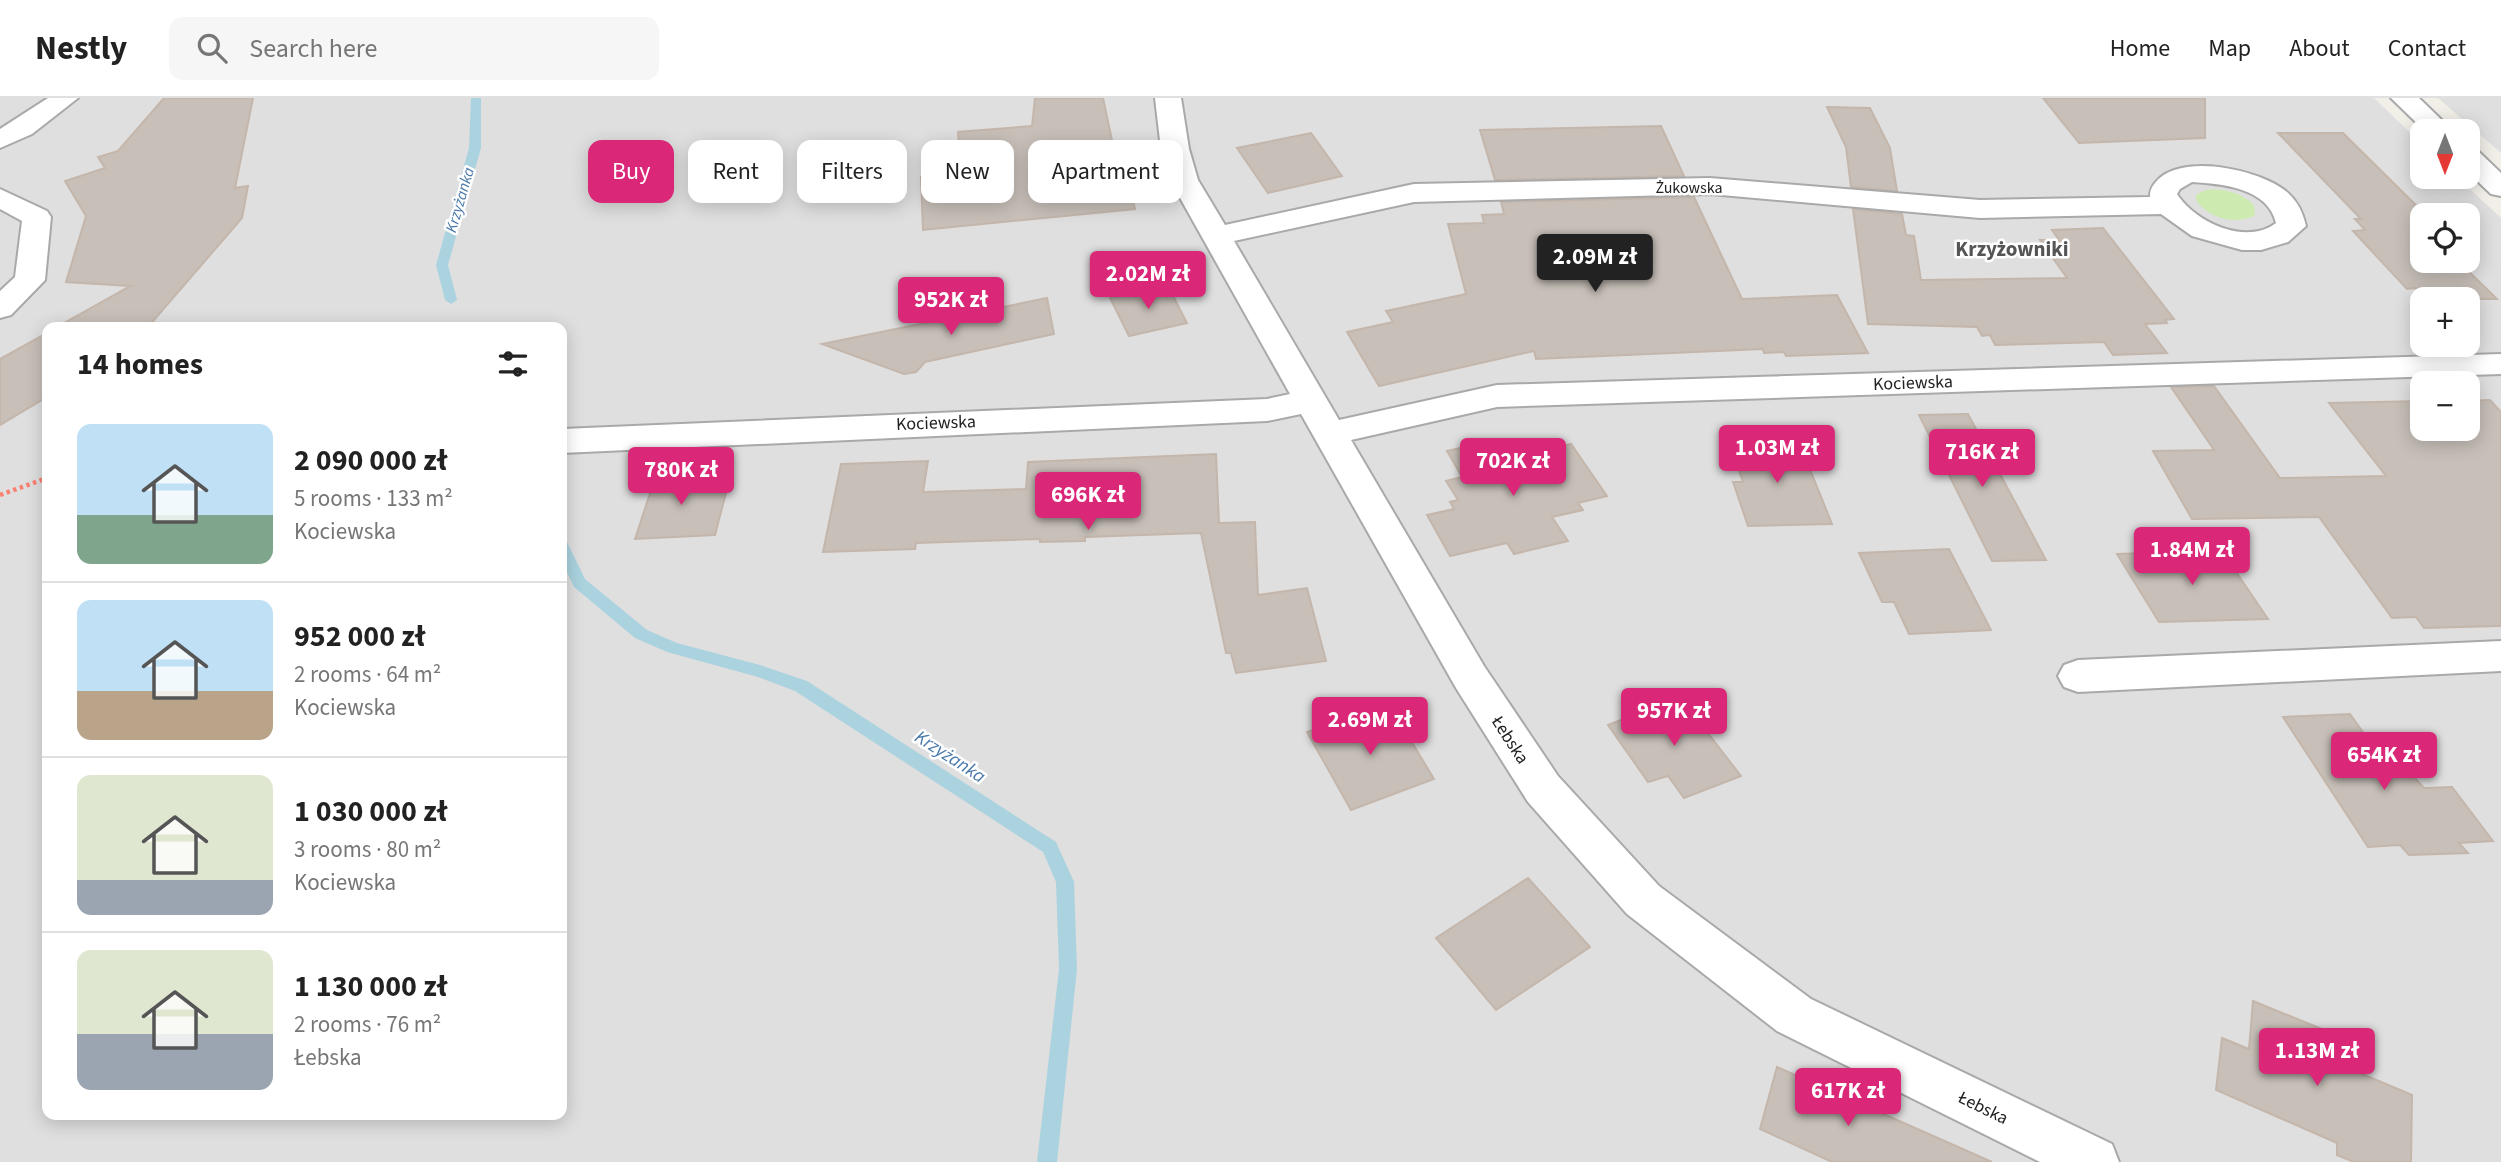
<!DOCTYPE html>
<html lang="en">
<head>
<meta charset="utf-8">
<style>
  :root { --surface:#fff; --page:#f6f6f6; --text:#222; --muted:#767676; --line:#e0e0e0; --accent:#db2777 }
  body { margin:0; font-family:"Source Sans 3",sans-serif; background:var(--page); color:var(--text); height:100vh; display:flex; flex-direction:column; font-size:26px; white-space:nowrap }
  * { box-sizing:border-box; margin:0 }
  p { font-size:23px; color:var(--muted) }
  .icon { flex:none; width:38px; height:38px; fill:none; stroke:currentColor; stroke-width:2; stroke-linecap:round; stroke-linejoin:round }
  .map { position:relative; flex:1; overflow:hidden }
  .drawer { position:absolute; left:42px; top:224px; width:525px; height:798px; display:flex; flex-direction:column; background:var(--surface); border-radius:14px; box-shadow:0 4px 18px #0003 }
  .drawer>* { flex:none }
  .hud { position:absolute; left:588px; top:42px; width:665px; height:63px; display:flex; gap:14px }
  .needle { width:46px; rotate:180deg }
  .buttons { position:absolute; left:2410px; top:21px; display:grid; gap:14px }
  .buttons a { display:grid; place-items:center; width:70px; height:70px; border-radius:14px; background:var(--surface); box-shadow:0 4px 18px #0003; font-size:35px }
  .price { position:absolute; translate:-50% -60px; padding:0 16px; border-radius:7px; background:var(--accent); color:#fff; font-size:23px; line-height:46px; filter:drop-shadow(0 2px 4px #0008) }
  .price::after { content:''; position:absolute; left:50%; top:42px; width:21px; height:16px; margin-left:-10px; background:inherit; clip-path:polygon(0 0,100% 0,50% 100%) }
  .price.selected { background:#222; color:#fff }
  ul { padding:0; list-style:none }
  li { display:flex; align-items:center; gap:21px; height:175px; padding:0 35px }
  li+li { border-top:2px solid var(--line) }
  li span { display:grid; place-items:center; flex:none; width:196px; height:140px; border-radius:14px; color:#555 }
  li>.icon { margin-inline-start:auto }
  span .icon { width:84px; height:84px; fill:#fffc; stroke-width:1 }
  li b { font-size:30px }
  h2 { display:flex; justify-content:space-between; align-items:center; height:84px; padding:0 35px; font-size:30px }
  .tag { padding:0 24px; border-radius:14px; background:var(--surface); box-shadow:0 4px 18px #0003; font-size:24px; line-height:63px }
  .tag.selected { background:var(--accent); color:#fff }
  header { display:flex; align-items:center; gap:42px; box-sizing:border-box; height:98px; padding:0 35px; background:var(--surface); border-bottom:2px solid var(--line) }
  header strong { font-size:33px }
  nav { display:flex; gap:38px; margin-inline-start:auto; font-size:24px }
  .search { width:490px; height:63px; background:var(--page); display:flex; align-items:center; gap:18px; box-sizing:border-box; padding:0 24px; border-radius:14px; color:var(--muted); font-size:26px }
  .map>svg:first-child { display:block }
</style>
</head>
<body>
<header>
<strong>Nestly</strong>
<div class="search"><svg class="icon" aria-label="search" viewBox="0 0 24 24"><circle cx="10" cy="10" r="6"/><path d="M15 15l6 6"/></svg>Search here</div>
<nav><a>Home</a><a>Map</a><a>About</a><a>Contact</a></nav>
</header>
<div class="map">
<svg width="2501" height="1064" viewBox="0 0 2501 1064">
  <rect width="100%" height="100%" fill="#f2efe9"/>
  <path fill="#e0dfdf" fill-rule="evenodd" d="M 0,0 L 2374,0 L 2422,46 L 2422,79 L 2457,79 L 2501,120 L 2501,1064 L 0,1064 ZM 2422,117 L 2468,117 L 2468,163 L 2422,163 ZM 2422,201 L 2468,201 L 2468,247 L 2422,247 ZM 47,229 L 562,229 L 562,1017 L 47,1017 ZM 2422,285 L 2468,285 L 2468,331 L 2422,331 Z
    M 2438,0 L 2501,0 L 2501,55 Z"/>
  <path fill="#cdebb0" d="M 2206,92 C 2224,90 2241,95 2254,107 L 2255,117 C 2237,128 2207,120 2196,102 L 2196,97 Z"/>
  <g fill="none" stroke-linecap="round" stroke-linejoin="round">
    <path fill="#aad3df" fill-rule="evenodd" d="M 471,0 L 481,0 L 481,50 L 448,167 L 457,202 L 451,206 L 445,202 L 436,167 L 469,50 Z
      M 562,443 L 567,444 L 585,481 L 647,532 L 677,545 L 760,567 L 807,583 L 1056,744 L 1074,784 L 1077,871 L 1057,1064 L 1037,1064 L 1059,871 L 1056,784 L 1043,754 L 795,593 L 758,579 L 667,554 L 635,540 L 574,489 L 562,464 Z"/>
  </g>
  <path fill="#c7bfb8" stroke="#c4b6ab" stroke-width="2" d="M 164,0 L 253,0 L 235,90 L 248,88 L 242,120 L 148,229 L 57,229 L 130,188 L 66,184 L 86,118 L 65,83 L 105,70 L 98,59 L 118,53 Z
    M 1035,0 L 1103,0 L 1113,47 L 1120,46 L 1135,111 L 923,132 L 921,79 L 961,75 L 958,34 L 1032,28 Z
    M 2043,0 L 2205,0 L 2205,40 L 2079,45 Z
    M 1827,9 L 1870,10 L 1890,50 L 1897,93 L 1851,89 L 1846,49 Z
    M 1661,28 L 1684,78 L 1495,82 L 1480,32 Z
    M 1311,35 L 1342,78 L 1268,95 L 1237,50 Z
    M 2278,35 L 2343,35 L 2426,117 L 2412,117 L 2422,127 L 2422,163 L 2458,163 L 2497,201 L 2426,201 L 2415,190 L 2407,191 L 2353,133 L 2365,132 L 2355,121 L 2361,121 Z
    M 1694,99 L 1742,201 L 1837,197 L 1868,255 L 1786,258 L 1784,254 L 1764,255 L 1763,251 L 1536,261 L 1534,253 L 1379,288 L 1347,234 L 1393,224 L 1386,213 L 1466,196 L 1448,126 L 1484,125 L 1482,117 L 1504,116 L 1501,104 Z
    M 1853,111 L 1902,116 L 1906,137 L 1914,138 L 1921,182 L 2067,180 L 2040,142 L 2059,142 L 2052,132 L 2103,130 L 2174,221 L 2165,222 L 2167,225 L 2145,226 L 2167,255 L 2113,257 L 2104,244 L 1995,247 L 1990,237 L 1982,238 L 1977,229 L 1868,226 Z
    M 1168,188 L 1187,225 L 1129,238 L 1110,200 Z
    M 1047,200 L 1054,236 L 925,264 L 916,274 L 904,276 L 822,246 Z
    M 47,235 L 47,299 L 0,327 L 0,261 Z
    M 2214,288 L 2280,380 L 2386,378 L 2329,305 L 2422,303 L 2422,331 L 2468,331 L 2468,303 L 2490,302 L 2501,314 L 2501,528 L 2424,530 L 2416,519 L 2392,520 L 2319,419 L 2192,421 L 2153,353 L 2214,352 L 2171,289 Z
    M 1968,316 L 2046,462 L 1992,463 L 1919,317 Z
    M 1496,342 L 1508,361 L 1571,346 L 1607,398 L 1578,405 L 1583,412 L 1552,419 L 1568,443 L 1514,456 L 1507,445 L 1450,458 L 1427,417 L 1454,411 L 1450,404 L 1458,402 L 1446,383 L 1462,379 L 1447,353 Z
    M 1799,344 L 1832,426 L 1748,428 L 1733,384 L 1743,384 L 1729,345 Z
    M 1216,356 L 1219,425 L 1255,424 L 1258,497 L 1307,490 L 1326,563 L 1236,575 L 1231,555 L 1226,555 L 1201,435 L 1085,439 L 1085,443 L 1040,444 L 1040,441 L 916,445 L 915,451 L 823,454 L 841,366 L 928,363 L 923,394 L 1026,391 L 1028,364 Z
    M 703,372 L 698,392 L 727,391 L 715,437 L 635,441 L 657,374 Z
    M 1949,451 L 1991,532 L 1909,536 L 1894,504 L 1882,504 L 1859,455 Z
    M 2222,453 L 2268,521 L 2159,524 L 2117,456 Z
    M 1680,599 L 1741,678 L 1684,700 L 1668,678 L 1648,684 L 1608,627 Z
    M 1376,609 L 1378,618 L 1393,613 L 1434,681 L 1351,712 L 1307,634 Z
    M 2350,616 L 2385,665 L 2415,680 L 2424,690 L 2452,689 L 2493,743 L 2459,745 L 2468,755 L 2409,757 L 2400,747 L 2368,749 L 2283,619 Z
    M 1528,780 L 1590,849 L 1496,912 L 1436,840 Z
    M 2253,903 L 2349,942 L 2348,970 L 2412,997 L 2411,1064 L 2354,1064 L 2337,1057 L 2337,1045 L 2216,992 L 2222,940 L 2249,951 Z
    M 1777,969 L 1992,1064 L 1832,1064 L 1760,1031 Z"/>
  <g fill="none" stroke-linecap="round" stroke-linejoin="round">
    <defs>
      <path id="minor" d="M 48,0 L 78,0 L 32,36 L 0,50 L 0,31 Z
        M 1155,0 L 1181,0 L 1189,51 L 1198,82 L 1225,127 L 1414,86 L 1710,80 L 1980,102 L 2150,99 C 2150,93 2151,90 2155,85 C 2179,53 2263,72 2288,95 C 2298,104 2303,115 2306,128 L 2288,144 L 2261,152 L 2242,152 L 2192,138 L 2161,116 L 1980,120 L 1710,96 L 1414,104 L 1234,143 L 1339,322 L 1497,287 L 2501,256 L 2501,276 L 1497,309 L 1351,342 L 1484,568 L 1558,678 L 1659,788 L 1811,901 L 2112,1046 L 2119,1064 L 2040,1064 L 1777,933 L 1627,816 L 1528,704 L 1456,590 L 1301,316 L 1267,323 L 562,355 L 562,331 L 1267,301 L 1290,296 L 1170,82 L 1161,51 ZM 2192,84 C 2223,86 2268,90 2276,125 C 2246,148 2195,124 2177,96 L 2180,91 Z
        M 2391,0 L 2419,0 L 2453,33 L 2425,33 Z
        M 2468,51 L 2478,53 L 2501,75 L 2501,98 L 2491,96 L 2468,74 Z
        M 0,91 L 47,113 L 51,119 L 45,182 L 11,217 L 0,220 L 0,193 L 15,179 L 22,123 L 0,111 Z
        M 2501,543 L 2501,573 L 2078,594 L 2064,589 L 2058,578 L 2064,567 L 2078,562 Z"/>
    </defs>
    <use href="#minor" stroke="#a9a9a9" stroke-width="4"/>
    <path stroke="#fa8072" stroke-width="4.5" stroke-dasharray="3.5 3.5" stroke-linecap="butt" d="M 0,397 L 47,380"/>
    <use href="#minor" fill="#fff" fill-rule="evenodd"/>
  </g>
  <g text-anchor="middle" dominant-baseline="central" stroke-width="5" stroke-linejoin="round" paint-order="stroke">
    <g font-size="16" fill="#222" stroke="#fff">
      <text x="1689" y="90">Żukowska</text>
    </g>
    <g font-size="16" font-style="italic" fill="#4a7aab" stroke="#fff">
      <text transform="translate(460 102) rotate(-74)">Krzyżanka</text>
    </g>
    <g font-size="18" fill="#222" stroke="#fff">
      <text transform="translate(1913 285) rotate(-2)">Kociewska</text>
      <text transform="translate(936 325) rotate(-2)">Kociewska</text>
      <text transform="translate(1510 642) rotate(57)">Łebska</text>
      <text transform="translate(1983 1010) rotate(26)">Łebska</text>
    </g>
    <g font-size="19" font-style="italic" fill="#4a7aab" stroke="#fff">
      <text transform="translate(950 659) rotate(33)">Krzyżanka</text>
    </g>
    <g font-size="21" font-weight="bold" fill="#555" stroke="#fff">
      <text x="2012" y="151">Krzyżowniki</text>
    </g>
  </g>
</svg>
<div class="buttons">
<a><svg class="needle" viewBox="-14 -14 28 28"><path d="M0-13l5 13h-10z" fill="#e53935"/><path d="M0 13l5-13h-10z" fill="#767676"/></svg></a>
<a><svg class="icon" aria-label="locate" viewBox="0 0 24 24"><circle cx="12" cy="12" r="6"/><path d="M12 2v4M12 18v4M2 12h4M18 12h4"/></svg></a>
<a>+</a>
<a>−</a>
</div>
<b class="price selected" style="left:1595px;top:196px">2.09M zł</b>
<b class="price" style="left:1148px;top:213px">2.02M zł</b>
<b class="price" style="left:951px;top:239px">952K zł</b>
<b class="price" style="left:1777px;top:387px">1.03M zł</b>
<b class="price" style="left:1982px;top:391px">716K zł</b>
<b class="price" style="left:1513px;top:400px">702K zł</b>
<b class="price" style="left:681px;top:409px">780K zł</b>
<b class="price" style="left:1088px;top:434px">696K zł</b>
<b class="price" style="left:2192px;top:489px">1.84M zł</b>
<b class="price" style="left:1674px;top:650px">957K zł</b>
<b class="price" style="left:1370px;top:659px">2.69M zł</b>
<b class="price" style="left:2384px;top:694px">654K zł</b>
<b class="price" style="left:2317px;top:990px">1.13M zł</b>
<b class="price" style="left:1848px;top:1030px">617K zł</b>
<div class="hud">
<a class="tag selected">Buy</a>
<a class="tag">Rent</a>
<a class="tag">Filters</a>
<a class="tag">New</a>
<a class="tag">Apartment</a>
</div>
<section class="drawer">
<h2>14 homes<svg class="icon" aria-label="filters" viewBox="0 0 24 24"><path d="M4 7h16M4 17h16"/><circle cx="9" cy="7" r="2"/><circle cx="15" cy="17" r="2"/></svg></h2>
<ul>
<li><span style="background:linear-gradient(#bfe0f5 65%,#7fa58c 0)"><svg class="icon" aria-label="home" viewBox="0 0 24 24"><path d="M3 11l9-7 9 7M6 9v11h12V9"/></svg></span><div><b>2 090 000 zł</b><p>5 rooms · 133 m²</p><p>Kociewska</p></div></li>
<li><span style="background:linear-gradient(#bfe0f5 65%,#b9a48a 0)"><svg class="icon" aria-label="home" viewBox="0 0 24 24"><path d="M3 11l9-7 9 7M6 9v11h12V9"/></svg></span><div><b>952 000 zł</b><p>2 rooms · 64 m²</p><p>Kociewska</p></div></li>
<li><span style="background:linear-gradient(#dfe7d0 75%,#9aa5b1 0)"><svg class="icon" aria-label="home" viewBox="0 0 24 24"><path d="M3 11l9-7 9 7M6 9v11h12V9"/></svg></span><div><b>1 030 000 zł</b><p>3 rooms · 80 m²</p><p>Kociewska</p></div></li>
<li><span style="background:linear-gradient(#dfe7d0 60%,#9aa5b1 0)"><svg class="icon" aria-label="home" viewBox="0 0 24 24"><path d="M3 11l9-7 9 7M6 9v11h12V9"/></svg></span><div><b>1 130 000 zł</b><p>2 rooms · 76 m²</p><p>Łebska</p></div></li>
</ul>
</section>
</div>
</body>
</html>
